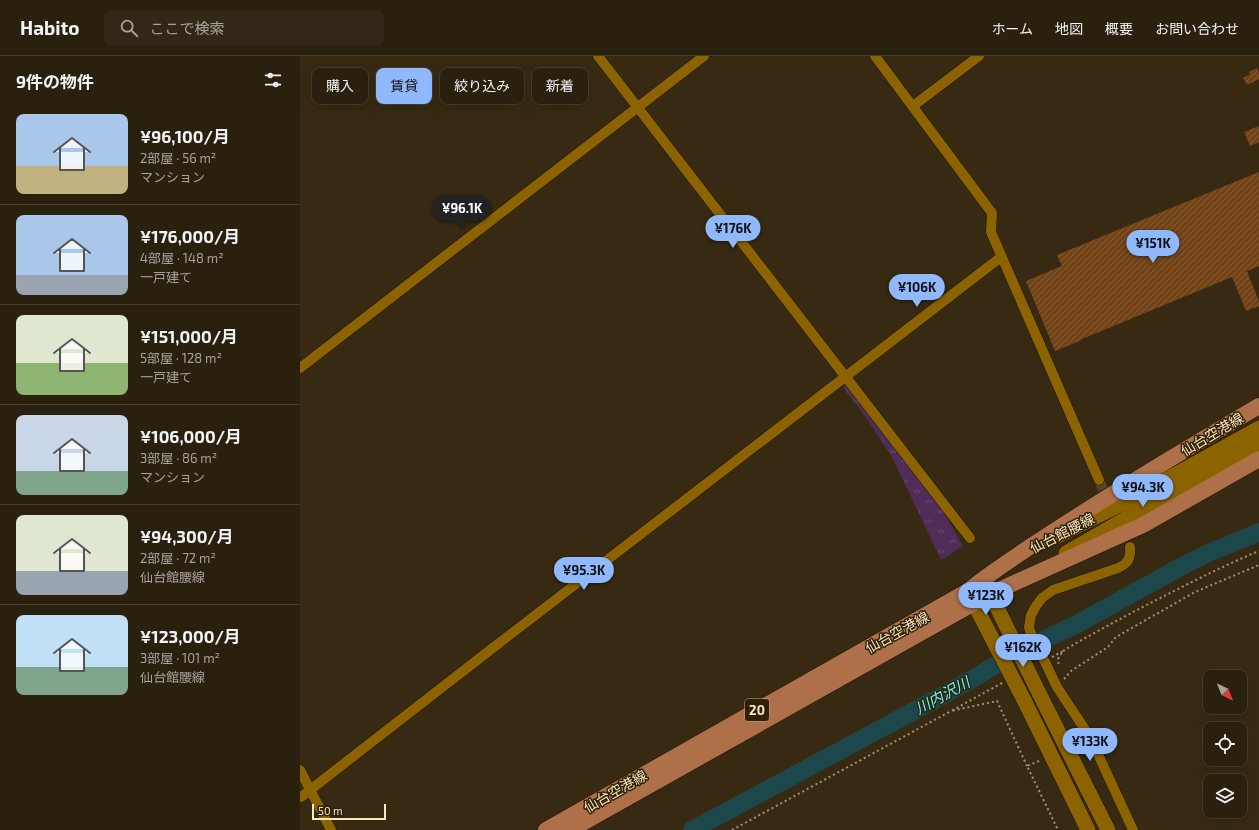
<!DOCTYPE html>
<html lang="ja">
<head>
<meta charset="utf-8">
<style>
  :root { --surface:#2a200e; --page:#322817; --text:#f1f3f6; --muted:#a5a39e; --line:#463e2e; --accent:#8fb8fd }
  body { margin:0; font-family:"Exo 2","Noto Sans JP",sans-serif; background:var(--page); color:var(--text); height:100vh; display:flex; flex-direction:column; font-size:15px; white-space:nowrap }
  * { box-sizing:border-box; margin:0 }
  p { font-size:13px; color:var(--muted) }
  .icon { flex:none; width:22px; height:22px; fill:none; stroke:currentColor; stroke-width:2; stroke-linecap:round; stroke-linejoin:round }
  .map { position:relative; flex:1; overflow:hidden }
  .side { display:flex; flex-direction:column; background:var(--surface); width:300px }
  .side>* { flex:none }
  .hud { position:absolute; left:12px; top:12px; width:380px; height:36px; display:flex; gap:8px }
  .needle { width:26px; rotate:137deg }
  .controls { position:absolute; left:903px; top:614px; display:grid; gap:8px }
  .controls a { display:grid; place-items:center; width:44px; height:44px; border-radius:8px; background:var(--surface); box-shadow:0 4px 16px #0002,0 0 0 1px var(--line); font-size:20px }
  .scale { position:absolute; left:12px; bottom:10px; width:74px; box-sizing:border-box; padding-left:4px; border:2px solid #fde6c1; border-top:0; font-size:11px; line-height:14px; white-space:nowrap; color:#fde6c1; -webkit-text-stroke:3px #2e2108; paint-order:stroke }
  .price { position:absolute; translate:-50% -34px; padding:0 9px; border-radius:14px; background:var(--accent); color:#111; font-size:13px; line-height:26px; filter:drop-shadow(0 1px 2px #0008) }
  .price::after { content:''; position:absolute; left:50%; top:24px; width:12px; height:9px; margin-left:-6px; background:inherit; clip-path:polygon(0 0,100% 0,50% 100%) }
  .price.active { background:#222; color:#fff }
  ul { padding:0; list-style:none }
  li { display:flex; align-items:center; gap:12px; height:100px; padding:0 16px }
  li+li { border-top:1px solid var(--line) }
  li span { display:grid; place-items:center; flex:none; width:112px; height:80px; border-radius:8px; color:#555 }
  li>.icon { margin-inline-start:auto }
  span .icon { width:48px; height:48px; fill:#fffc; stroke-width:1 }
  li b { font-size:17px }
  h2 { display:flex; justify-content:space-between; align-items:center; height:48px; padding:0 16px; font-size:17px }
  .tag { padding:0 14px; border-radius:8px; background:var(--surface); box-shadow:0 4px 16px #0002,0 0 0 1px var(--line); font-size:14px; line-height:36px }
  .tag.active { background:var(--accent); color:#111 }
  header { display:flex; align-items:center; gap:24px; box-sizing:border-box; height:56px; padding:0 20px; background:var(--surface); border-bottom:1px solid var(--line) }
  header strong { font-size:19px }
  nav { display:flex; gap:22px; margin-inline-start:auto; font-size:14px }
  .search { width:280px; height:36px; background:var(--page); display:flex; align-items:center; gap:10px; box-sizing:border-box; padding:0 14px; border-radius:8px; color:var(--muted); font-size:15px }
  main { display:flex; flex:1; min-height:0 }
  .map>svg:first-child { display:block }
</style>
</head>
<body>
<header>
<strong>Habito</strong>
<div class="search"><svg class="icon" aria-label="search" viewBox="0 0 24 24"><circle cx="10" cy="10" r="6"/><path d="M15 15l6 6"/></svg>ここで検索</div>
<nav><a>ホーム</a><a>地図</a><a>概要</a><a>お問い合わせ</a></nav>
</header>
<main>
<section class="side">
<h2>9件の物件<svg class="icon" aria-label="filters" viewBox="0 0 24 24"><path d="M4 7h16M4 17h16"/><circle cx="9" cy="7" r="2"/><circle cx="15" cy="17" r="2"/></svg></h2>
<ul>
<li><span style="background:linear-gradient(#a9c7e8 65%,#c2b280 0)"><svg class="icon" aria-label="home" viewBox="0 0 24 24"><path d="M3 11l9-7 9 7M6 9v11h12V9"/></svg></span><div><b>¥96,100/月</b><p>2部屋 · 56 m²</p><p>マンション</p></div></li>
<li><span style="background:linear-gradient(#a9c7e8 75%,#9aa5b1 0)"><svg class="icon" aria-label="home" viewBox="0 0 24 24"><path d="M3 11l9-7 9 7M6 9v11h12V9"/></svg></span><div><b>¥176,000/月</b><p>4部屋 · 148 m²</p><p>一戸建て</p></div></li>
<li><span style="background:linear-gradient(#dfe7d0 60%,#8fb573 0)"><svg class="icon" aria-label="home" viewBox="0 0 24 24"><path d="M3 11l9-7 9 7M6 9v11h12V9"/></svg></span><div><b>¥151,000/月</b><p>5部屋 · 128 m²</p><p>一戸建て</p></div></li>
<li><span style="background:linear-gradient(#c9d6e8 70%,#7fa58c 0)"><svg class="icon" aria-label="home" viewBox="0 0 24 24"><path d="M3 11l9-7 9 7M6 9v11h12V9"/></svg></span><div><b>¥106,000/月</b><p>3部屋 · 86 m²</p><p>マンション</p></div></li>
<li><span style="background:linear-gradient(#dfe7d0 70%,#9aa5b1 0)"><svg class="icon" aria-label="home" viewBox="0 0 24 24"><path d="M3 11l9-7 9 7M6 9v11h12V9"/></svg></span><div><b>¥94,300/月</b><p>2部屋 · 72 m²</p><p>仙台館腰線</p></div></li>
<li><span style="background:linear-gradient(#bfe0f5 65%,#7fa58c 0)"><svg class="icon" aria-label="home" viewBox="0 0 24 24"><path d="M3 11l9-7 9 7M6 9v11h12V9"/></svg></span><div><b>¥123,000/月</b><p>3部屋 · 101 m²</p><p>仙台館腰線</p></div></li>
</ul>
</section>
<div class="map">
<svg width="959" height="774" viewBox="0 0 959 774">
  <defs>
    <pattern id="grass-tufts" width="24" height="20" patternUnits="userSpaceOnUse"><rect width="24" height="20" fill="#502c58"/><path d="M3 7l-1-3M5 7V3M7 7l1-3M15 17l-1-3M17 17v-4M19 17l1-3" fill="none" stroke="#6a4b6e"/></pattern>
    <pattern id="building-hatch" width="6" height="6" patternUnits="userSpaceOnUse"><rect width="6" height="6" fill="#724316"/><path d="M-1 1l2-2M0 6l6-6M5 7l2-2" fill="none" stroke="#875e36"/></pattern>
  </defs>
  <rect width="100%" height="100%" fill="#382a12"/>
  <path fill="url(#grass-tufts)" d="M 547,329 L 639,448 L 663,490 L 641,504 L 592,401 L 567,363 L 543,331 Z"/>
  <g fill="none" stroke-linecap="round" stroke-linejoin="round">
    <path stroke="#1d484b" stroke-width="18" d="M 392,774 L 651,635 L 722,594 L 777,568 L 875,514 L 913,495 L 959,476"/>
  </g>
  <path fill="url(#building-hatch)" d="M 957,12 L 959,17 L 959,23 L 947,29 L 943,22 L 950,18 L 949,16 Z
    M 959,70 L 959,86 L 950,90 L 944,76 Z
    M 959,116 L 959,210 L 947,215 L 959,246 L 959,250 L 946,255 L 932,221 L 782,283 L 782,284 L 755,295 L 726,225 L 762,210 L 757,199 Z"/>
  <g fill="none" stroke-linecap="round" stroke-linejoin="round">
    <path stroke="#56462c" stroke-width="10" stroke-dasharray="10 5" stroke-linecap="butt" d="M 799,424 L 809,446"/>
    <defs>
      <path id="street" d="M 298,0 L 670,482
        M 575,0 L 692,157 L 691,176 L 799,424
        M 613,50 L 679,0
        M 0,312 L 404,0
        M 730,575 L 729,571 L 731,559 L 736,550 L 742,542 L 753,534 L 818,512 C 828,507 831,503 830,491
        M 757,631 L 790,681 L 833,774
        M 0,714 L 31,774
        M 1,741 L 194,591 L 701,201"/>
      <path id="secondary" d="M 760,479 L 833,442 L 959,372
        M 766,497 L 959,386
        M 685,527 L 713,584
        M 668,536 L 697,592
        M 739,637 L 808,774
        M 724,644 L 788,774"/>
      <path id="primary" d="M 246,774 L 668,535 C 697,511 730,491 762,470 C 827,428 893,389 959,350
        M 270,774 L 690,538 L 843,469 L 959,403"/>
    </defs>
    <use href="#street" stroke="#1f1300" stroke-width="11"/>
    <use href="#secondary" stroke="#1f1300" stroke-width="16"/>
    <use href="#primary" stroke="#1f1300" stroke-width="17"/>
    <path stroke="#a49172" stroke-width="2" stroke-dasharray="2 3" stroke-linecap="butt" d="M 763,595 C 786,581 811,568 835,555 C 876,534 916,513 959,495
      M 752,601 L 763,595 L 758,603 L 759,611
      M 764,623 L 771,615 L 808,591 L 816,581 L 895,536 L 959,509
      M 702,627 L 651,655 L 697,645 L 727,710
      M 739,705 L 727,710 L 758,774
      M 432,774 L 651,655"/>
    <use href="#street" stroke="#8c6301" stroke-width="10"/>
    <use href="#secondary" stroke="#8c6301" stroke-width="15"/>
    <use href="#primary" stroke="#ad7049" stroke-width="16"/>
    <defs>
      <path id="street-bridge" d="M 730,575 L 757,631"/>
      <path id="secondary-bridge" d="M 713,584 L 739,637
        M 697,592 L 724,644"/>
    </defs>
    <use href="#street-bridge" stroke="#1f1300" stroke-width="11" stroke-linecap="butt"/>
    <use href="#secondary-bridge" stroke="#1f1300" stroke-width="16" stroke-linecap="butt"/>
    <use href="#street-bridge" stroke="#8c6301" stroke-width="10"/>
    <use href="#secondary-bridge" stroke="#8c6301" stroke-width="15"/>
  </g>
  <g text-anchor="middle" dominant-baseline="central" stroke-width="3" stroke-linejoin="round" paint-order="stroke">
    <rect fill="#2e2108" stroke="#bfab8a" stroke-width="1" x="445" y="643" width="24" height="22" rx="3"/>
    <g font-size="13" font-weight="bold" fill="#fde6c1">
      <text x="457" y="654">20</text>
    </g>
    <g font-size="14" fill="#fde6c1" stroke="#2e2108">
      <text transform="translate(912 378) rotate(-31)">仙台空港線</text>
      <text transform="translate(762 477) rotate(-27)">仙台館腰線</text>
      <text transform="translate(597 576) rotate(-29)">仙台空港線</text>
      <text transform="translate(315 735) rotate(-30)">仙台空港線</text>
    </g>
    <g font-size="15" font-style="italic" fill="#6af5fc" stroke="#2e2108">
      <text transform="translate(642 639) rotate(-29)">川内沢川</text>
    </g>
  </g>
</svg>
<div class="controls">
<a><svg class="needle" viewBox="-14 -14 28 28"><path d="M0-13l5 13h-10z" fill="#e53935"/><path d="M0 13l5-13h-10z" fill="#a5a39e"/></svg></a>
<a><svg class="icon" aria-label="locate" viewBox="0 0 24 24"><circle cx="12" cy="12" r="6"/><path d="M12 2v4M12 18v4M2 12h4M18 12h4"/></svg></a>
<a><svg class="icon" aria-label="layers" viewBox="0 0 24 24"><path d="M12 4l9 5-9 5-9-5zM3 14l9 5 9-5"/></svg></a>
</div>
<div class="scale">50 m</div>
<b class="price active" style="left:162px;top:173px">¥96.1K</b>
<b class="price" style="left:433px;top:193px">¥176K</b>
<b class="price" style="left:853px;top:208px">¥151K</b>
<b class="price" style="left:617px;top:252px">¥106K</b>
<b class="price" style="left:843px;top:452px">¥94.3K</b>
<b class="price" style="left:284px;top:535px">¥95.3K</b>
<b class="price" style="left:686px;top:560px">¥123K</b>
<b class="price" style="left:723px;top:612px">¥162K</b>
<b class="price" style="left:790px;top:706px">¥133K</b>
<div class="hud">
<a class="tag">購入</a>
<a class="tag active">賃貸</a>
<a class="tag">絞り込み</a>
<a class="tag">新着</a>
</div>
</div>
</main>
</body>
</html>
